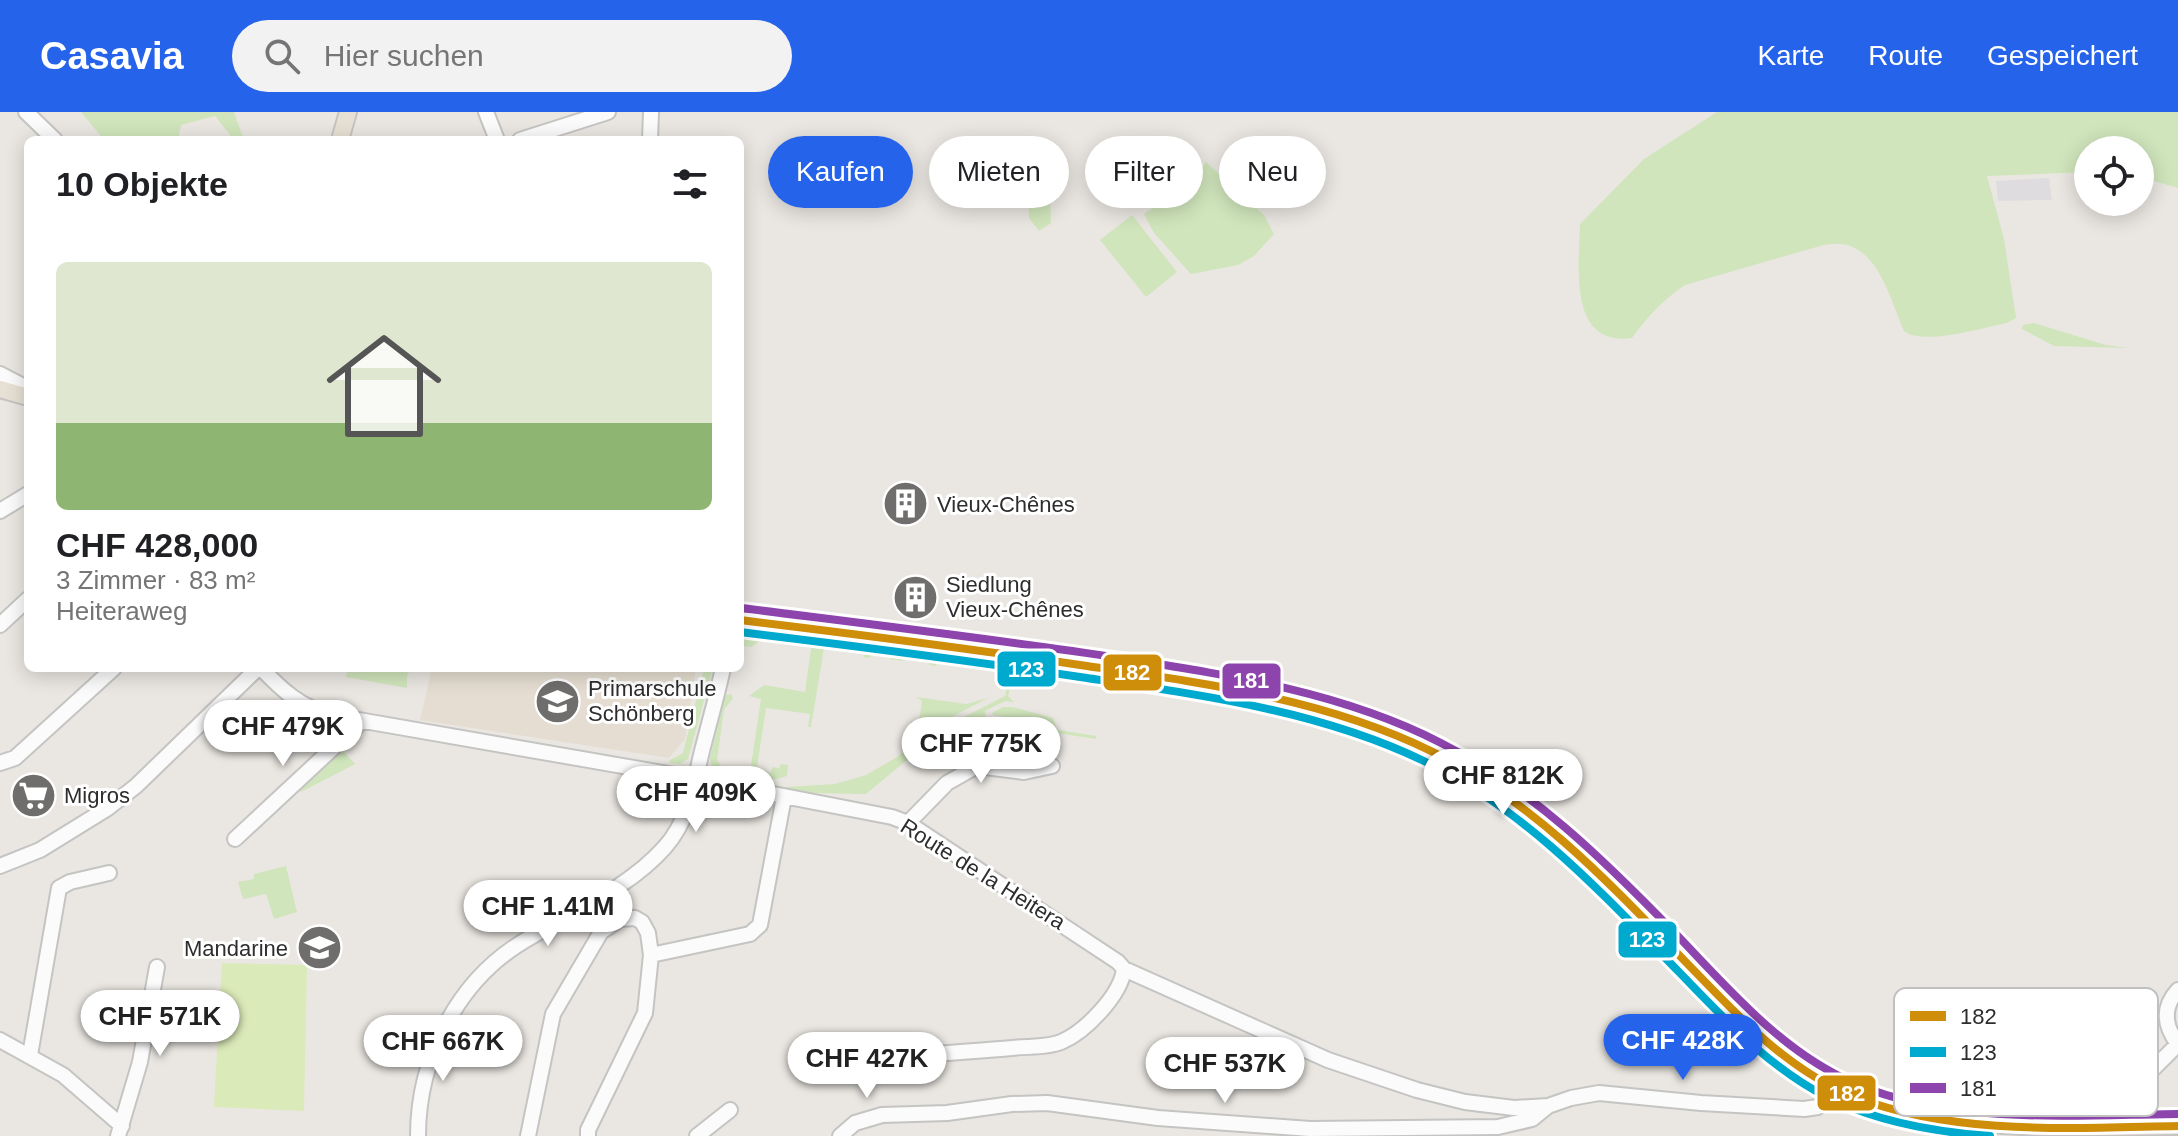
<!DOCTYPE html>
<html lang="de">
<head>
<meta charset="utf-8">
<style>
  :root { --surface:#fff; --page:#f2f2f2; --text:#202124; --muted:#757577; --line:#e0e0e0; --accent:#2563eb }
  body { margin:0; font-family:Helvetica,sans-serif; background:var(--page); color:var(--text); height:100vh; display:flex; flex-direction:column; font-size:30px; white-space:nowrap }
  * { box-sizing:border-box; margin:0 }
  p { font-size:26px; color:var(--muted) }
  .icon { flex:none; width:44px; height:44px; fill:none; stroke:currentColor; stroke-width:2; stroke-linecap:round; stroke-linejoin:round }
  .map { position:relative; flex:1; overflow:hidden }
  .sheet { position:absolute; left:24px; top:24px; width:720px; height:536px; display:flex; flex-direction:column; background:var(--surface); border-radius:12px; box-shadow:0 4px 20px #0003 }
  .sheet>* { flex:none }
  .guide { position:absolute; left:768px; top:24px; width:760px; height:72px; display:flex; gap:16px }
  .tools { position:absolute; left:2074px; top:24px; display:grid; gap:16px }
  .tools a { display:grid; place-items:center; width:80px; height:80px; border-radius:50%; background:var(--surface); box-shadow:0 4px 20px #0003; font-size:40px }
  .price { position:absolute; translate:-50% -68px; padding:0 18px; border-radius:28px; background:#fff; color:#222; font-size:26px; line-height:52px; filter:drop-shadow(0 2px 4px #0008) }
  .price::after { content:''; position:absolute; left:50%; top:48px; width:24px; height:18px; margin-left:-12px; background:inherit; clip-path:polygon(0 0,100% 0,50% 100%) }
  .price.on { background:var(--accent); color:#fff }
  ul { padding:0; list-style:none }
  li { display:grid; align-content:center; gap:16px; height:424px; padding:0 32px }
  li+li { border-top:2px solid var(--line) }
  li span { display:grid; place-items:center; height:248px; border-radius:12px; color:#555 }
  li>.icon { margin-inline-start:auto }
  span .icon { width:144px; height:144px; fill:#fffc; stroke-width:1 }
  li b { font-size:34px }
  h2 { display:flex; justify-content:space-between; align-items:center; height:96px; padding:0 32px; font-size:34px }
  .chip { padding:0 28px; border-radius:36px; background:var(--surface); box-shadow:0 4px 20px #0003; font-size:28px; line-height:72px }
  .chip.on { background:var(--accent); color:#fff }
  header { display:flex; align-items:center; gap:48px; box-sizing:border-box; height:112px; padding:0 40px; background:var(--accent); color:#fff }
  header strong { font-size:38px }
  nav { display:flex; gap:44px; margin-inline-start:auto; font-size:28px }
  .search { width:560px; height:72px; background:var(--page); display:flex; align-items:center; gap:20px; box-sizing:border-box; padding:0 28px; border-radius:44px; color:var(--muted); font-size:30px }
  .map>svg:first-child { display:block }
</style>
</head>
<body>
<header>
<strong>Casavia</strong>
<div class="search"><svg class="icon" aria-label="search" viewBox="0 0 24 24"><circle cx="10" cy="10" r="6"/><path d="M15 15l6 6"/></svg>Hier suchen</div>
<nav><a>Karte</a><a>Route</a><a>Gespeichert</a></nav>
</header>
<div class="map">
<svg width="2178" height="1024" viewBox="0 0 2178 1024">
  <rect width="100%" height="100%" fill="#eae7e2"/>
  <path fill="#dedcde" d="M 2049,66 L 2052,88 L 1998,89 L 1996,69 Z"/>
  <path fill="#e5ddd1" d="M 432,556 L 696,556 L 685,627 L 669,646 L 420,608 Z"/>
  <path fill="#d0e5bc" d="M 81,0 L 234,0 L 244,28 L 234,28 L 215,4 L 181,13 L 178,28 L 104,28 Z
    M 1717,0 L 2178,0 L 2178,76 L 2140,65 L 2140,38 L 2088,38 L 2088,60 L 1987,64 L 2004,127 L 2016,206 L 2007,211 C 1982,216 1923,234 1904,219 C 1891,190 1878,133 1839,132 C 1833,131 1826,133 1820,134 L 1685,173 C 1663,188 1647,205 1632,226 C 1568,235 1579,155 1580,112 L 1644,47 Z
    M 1206,50 L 1264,103 L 1274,122 L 1254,144 L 1238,153 L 1191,162 L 1154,121 L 1144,102 L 1167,86 L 1181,82 Z
    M 1037,74 L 1050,80 L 1051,111 L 1039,119 L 1029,106 L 1028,81 Z
    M 1132,103 L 1177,160 L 1146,185 L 1100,128 Z
    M 2034,211 L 2106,233 L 2128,236 L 2054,234 L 2022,217 L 2023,213 Z
    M 756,520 L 799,526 L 790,532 L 759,529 L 752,535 L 744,534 L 740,549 L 740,525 Z
    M 807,526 L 869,534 L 872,537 L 871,545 L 864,546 L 865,536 L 825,530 L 811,615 L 808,615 L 810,602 L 766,596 L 757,655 L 771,661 L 772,655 L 779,656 L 781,652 L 788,653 L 787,664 C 769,670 711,676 710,646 L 725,583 L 731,582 L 733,586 L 724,598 L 717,648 L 724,658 L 743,660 L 751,654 L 761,587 L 749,584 L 764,573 L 805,580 L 811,536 L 802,533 Z
    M 893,537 L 1004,553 L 1019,552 L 1106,564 L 1104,575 L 1100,575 L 1100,570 L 938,547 L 936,554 L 929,553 L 930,544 L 905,540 L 903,549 L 890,547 Z
    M 348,556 L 411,556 L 407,564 L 407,576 L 346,565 Z
    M 704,556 L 713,556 L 688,647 L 680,652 L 669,651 L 670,648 L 683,641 Z
    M 1007,574 L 1010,576 L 1008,584 L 1014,590 L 1005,589 L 985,599 L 986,606 L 1096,624 L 1096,627 L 970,608 L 930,629 L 866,682 L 811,681 L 811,684 L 770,676 L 835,672 L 866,663 L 897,645 L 915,630 L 1005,584 Z
    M 916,585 L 966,592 L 988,586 L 910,627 L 911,609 L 919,610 L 922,589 Z
    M 1003,595 L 1013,595 L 1053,606 L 1056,614 L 993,603 L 992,601 Z
    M 342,638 L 355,652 L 301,680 L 300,676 Z
    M 286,754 L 297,800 L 274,807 L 266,782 L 243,787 L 238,770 L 254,767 L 254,762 Z"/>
  <path fill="#dbeab9" d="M 222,851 L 307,853 L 304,999 L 214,995 Z"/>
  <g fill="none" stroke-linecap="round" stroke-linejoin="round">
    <defs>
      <path id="minor" d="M 26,0 L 55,28
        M 486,0 L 497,28
        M 520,28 L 608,0
        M 650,28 L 651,0
        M 0,262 L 21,273 L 25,284
        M 0,399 L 28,382
        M 0,513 L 28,487
        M 261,556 C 282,578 300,595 330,603 L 680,664 L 892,705 L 908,711 L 1118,850 L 1124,857 C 1121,883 1085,920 1061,930 C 1047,936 1027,934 1012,936 C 960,940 909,945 857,945
        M 0,651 L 15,646 L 114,556
        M 908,711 L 947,671 L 977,654 L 1024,660 L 1052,654
        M 235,727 L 362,609
        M 0,754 L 40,738 L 108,696 L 136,674 L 258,556
        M 1124,857 L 1328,948 L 1417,978 L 1465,990 L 1514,996 L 1548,994 L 1571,986 L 1599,981 L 1701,991 L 1804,997 L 1818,995 L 1835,975
        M 0,928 L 63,963 L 122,1014
        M 30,943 L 59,776 L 70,770 L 109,761
        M 2086,1015 L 2089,997 L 2094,992 L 2151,959 L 2178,932 C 2164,914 2162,895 2178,878
        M 118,1024 L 140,950 L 157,855
        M 418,1024 C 418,947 457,869 524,829 C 571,800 628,777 665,735 C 689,708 694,672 702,639 C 709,611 717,584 723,556
        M 528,1024 L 553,902 L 601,820 L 620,807 L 635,806 L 642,810 L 648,821 L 651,843
        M 588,1024 L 588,1018 L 645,901 L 651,843 L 750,822 L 760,813 L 784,685
        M 697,1024 L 730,998
        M 840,1024 L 855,1011 L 882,1003 L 947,1001 L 1012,992 L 1047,991 L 1158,1006 L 1310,1017 L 1498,1015 L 1532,1007 L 1548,994"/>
      <path id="major" d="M 340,28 L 348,0
        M 0,277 L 28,285
        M 740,508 C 861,523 982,538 1103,556 C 1213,573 1332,590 1433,640 C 1535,690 1610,772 1688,852 C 1738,903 1787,958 1855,985 C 1952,1022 2075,1015 2178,1014"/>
    </defs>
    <use href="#minor" stroke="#c4c4c3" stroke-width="18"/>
    <use href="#major" stroke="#c6c4c3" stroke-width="20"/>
    <use href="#minor" stroke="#fcfbfb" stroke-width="14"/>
    <use href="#major" stroke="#e7e1d5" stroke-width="16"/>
    <defs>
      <path id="bus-1" d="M 740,508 C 856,522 972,537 1087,554 C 1204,571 1326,587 1433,640 C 1529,687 1604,765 1677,841 C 1730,895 1783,957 1855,985 C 1956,1024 2072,1016 2178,1014"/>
      <path id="bus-2" d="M 740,520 C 856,534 972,549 1087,566 C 1202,583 1321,599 1426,650 C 1526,698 1602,781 1678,859 C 1723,905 1769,956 1827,985 C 1877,1010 1935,1020 1990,1024"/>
      <path id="bus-3" d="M 741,496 C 868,512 994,527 1120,546 C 1228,563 1342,580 1441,631 C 1532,677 1604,748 1674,820 C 1728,876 1782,941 1856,972 C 1952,1013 2075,1003 2178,1002"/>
    </defs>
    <use href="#bus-1" stroke="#fff" stroke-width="14"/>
    <use href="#bus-2" stroke="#fff" stroke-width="14"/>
    <use href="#bus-3" stroke="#fff" stroke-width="14"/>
    <use href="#bus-1" stroke="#cf8e09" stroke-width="8"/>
    <use href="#bus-2" stroke="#00a9ce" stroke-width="8"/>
    <use href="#bus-3" stroke="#8e44ad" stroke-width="8"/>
  </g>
  <defs>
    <symbol id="building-disc" viewBox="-11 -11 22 22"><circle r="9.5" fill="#6f6e6c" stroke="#fff"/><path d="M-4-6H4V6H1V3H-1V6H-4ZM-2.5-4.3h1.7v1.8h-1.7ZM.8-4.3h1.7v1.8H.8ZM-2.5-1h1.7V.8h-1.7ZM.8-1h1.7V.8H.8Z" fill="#fff"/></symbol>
    <symbol id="school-disc" viewBox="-11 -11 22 22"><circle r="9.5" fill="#6f6e6c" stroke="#fff"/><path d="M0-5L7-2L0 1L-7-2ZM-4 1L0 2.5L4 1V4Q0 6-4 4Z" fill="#fff"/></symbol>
    <symbol id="supermarket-disc" viewBox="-11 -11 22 22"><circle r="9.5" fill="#6f6e6c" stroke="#fff"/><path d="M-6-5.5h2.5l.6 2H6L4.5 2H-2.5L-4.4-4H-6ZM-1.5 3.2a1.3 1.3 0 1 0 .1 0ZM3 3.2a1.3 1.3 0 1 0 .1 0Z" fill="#fff"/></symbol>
  </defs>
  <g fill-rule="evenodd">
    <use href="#building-disc" x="880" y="366" width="51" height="51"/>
    <use href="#building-disc" x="890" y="460" width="51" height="51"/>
    <use href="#school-disc" x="532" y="564" width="51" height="51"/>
    <use href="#supermarket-disc" x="8" y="658" width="51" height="51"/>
    <use href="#school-disc" x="294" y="810" width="51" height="51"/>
  </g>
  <g text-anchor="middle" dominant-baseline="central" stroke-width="6" stroke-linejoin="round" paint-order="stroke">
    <g font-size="22" fill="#2d2d2d" stroke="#fff" text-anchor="start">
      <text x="937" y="392">Vieux-Chênes</text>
      <text x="946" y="472">Siedlung<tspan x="946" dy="25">Vieux-Chênes</tspan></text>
      <text x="588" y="576">Primarschule<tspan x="588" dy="25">Schönberg</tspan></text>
      <text x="64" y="683">Migros</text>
      <text x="288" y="836" text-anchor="end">Mandarine</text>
    </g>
    <g font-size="22" fill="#2d2d2d" stroke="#fff">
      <text transform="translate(983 762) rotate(32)">Route de la Heitera</text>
    </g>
  </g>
  <rect x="1894" y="876" width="264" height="128" rx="12" fill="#fff" stroke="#c0c0c0" stroke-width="2"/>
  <rect x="1910" y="899" width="36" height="10" fill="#cf8e09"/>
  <rect x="1910" y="935" width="36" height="10" fill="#00a9ce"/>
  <rect x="1910" y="971" width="36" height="10" fill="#8e44ad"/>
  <g font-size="22" fill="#2d2d2d">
    <text x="1960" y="912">182</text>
    <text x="1960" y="948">123</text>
    <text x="1960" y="984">181</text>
  </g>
  <g stroke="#fff" stroke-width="3">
    <rect x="996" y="538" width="61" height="38" rx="8" fill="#00a9ce"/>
    <rect x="1102" y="541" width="61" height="39" rx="8" fill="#cf8e09"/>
    <rect x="1221" y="550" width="61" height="38" rx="8" fill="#8e44ad"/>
    <rect x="1617" y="808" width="61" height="39" rx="8" fill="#00a9ce"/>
    <rect x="1816" y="962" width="61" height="38" rx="8" fill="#cf8e09"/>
  </g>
  <g font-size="22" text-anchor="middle" font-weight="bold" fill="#fff">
    <text x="1026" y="565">123</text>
    <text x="1132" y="568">182</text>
    <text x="1251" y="576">181</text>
    <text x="1647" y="835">123</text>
    <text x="1847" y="989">182</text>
  </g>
</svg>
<div class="tools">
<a><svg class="icon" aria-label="locate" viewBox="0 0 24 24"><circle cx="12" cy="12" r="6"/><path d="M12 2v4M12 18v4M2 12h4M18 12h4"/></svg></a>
</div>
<b class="price" style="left:283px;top:656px">CHF 479K</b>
<b class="price" style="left:981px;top:673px">CHF 775K</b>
<b class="price" style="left:1503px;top:705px">CHF 812K</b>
<b class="price" style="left:696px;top:722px">CHF 409K</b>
<b class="price" style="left:548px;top:836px">CHF 1.41M</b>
<b class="price" style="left:160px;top:946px">CHF 571K</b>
<b class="price on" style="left:1683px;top:970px">CHF 428K</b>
<b class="price" style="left:443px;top:971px">CHF 667K</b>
<b class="price" style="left:867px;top:988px">CHF 427K</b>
<b class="price" style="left:1225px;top:993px">CHF 537K</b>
<div class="guide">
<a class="chip on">Kaufen</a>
<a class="chip">Mieten</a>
<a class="chip">Filter</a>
<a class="chip">Neu</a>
</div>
<section class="sheet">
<h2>10 Objekte<svg class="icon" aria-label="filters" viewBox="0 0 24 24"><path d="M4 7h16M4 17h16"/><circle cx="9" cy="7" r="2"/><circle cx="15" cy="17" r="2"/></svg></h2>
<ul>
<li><span style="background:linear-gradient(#dfe7d0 65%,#8fb573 0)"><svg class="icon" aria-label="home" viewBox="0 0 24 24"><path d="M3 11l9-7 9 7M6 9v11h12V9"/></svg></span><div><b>CHF 428,000</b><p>3 Zimmer · 83 m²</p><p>Heiteraweg</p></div></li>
</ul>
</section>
</div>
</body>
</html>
